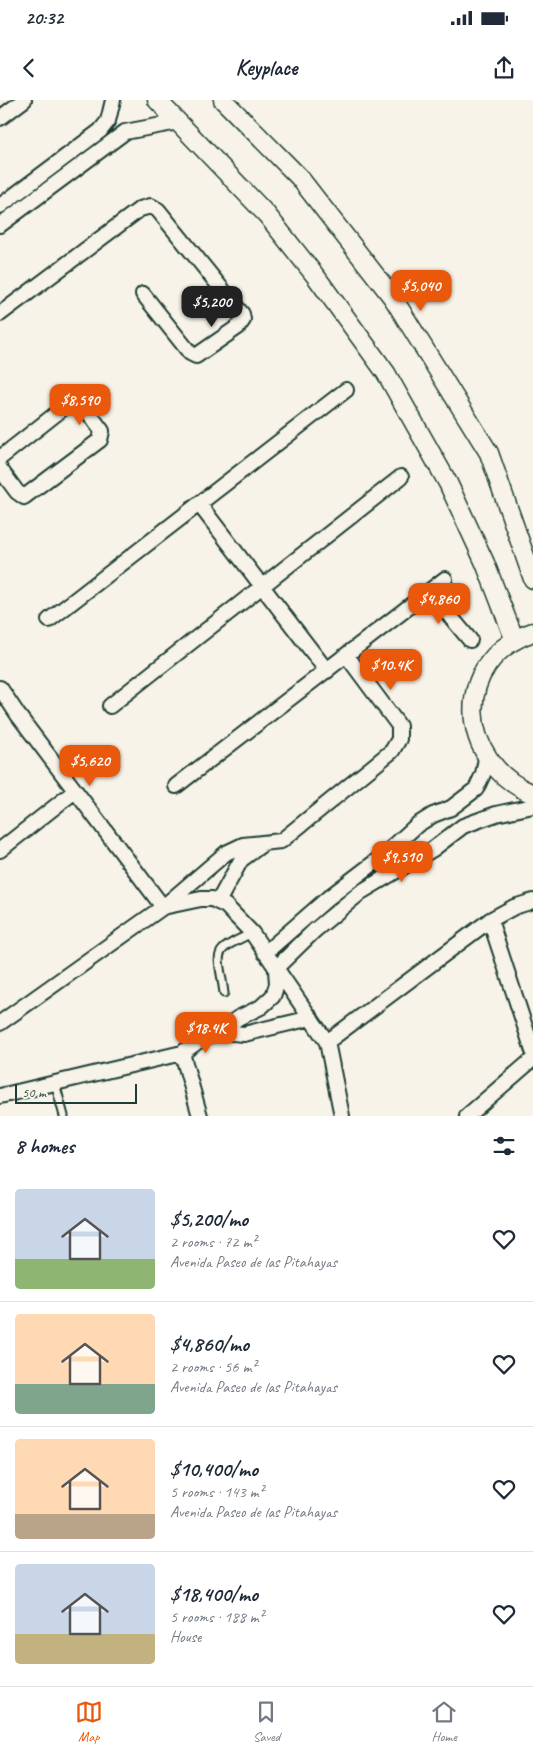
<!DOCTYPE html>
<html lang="en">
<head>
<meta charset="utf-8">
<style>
  :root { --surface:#fff; --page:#f6f6f7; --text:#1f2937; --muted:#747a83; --line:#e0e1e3; --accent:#ea580c }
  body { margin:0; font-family:Caveat,sans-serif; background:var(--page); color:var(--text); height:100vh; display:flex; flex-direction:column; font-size:19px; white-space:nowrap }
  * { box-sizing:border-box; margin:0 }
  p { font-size:16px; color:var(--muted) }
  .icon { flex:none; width:28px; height:28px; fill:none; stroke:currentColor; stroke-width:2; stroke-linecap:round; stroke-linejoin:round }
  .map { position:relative; height:1016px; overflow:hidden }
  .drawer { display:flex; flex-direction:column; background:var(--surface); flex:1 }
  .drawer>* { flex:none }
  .scale { position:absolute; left:15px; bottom:12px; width:122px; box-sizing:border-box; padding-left:5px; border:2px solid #1f3d34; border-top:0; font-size:14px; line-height:18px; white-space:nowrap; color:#1f3d34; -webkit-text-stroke:4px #f7f3e8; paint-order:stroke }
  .price { position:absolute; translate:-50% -42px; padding:0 11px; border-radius:10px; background:var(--accent); color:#fff; font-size:16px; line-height:32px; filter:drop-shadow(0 1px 2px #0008) }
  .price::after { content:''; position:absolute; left:50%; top:30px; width:15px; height:11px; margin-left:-8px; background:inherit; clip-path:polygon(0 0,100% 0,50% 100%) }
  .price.active { background:#222; color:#fff }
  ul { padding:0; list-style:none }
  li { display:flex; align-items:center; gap:15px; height:125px; padding:0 15px }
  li+li { border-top:1px solid var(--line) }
  li span { display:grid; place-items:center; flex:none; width:140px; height:100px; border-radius:5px; color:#555 }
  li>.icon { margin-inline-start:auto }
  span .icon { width:60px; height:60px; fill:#fffc; stroke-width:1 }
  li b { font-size:21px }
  h2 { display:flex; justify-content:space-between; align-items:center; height:60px; padding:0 15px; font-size:21px }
  .status { display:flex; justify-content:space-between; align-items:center; height:35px; padding:0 25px; background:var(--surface); direction:ltr }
  .status svg { height:14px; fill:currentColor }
  header { display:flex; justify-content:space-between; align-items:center; height:65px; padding:0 15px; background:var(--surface); font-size:22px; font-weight:600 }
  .menu { display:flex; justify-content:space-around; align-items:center; height:70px; border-top:1px solid var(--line); background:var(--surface); font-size:14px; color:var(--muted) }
  .menu a { display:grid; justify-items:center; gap:2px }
  .menu .active { color:var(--accent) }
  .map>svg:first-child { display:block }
</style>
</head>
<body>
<div class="status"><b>20:32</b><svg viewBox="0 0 49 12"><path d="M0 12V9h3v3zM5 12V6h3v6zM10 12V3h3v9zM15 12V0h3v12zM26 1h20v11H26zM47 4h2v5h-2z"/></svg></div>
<header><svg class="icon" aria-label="back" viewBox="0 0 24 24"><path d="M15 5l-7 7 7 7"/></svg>Keyplace<svg class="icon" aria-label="share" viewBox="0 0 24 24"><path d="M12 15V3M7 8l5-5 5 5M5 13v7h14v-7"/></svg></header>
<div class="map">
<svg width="533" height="1016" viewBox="0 0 533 1016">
  <rect width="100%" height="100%" fill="#f7f3e8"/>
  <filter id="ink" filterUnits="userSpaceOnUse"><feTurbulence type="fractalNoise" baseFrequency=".02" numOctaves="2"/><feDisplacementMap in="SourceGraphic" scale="10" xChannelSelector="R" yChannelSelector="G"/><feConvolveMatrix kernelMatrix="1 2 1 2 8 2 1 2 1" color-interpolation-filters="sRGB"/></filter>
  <g filter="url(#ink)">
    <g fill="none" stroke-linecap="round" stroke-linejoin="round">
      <defs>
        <path id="service" d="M 224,893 C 218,849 210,853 252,833
          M 55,983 L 64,1016"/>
        <path id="minor" d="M 0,18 L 24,0
          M 0,106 L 100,31 L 108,21 L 113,0
          M 0,125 L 125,32 L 178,22
          M 0,214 L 140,109 L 151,106 L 158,110 L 242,214 L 243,220 L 238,227 L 196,256 L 190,253 L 143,194
          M 0,358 L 71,302 L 81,303 L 102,331 L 100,340 L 24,397 L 17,392 L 0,369
          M 199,404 L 327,571
          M 430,492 L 470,540
          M 49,520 L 346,290
          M 0,588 L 18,615 L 163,807 L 226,753 L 243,745 L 281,741 L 392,651 L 399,639 L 399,626 L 347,556
          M 110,606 L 401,377
          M 176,686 L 445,479
          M 0,750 L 75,691
          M 218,802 L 241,760 L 261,745
          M 490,820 L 533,951
          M 265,853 L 328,798 L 383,756 L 417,725 L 433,715 L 451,708 L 476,689 L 483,674 L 486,658
          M 276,868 L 315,830 L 361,792 L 433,749 L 463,726 L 496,714 L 533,706
          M 0,923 L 163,807 L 201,799 L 212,799 L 226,806 L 252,833 L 327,942 L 342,1016
          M 220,932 L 238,918 L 261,907 L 273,896 L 277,884 L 276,870
          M 327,942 L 490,820 L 514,807 L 533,801
          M 182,953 L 200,1016
          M 0,996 L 182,953 L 204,937 L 220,932 L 244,934 L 311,918
          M 467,1016 L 533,959"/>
        <path id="tertiary" d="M 157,0 L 267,115 L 317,178 L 386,273 L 448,383 L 485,463 L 514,538
          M 223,0 L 299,77 L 393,198 L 489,353 L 533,479
          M 533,532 C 451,560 456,662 533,694"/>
      </defs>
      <use href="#service" stroke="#1f3d34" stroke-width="11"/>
      <use href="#minor" stroke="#1f3d34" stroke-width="18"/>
      <use href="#tertiary" stroke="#1f3d34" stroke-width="21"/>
      <use href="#service" stroke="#f7f3e8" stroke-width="7"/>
      <use href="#minor" stroke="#f7f3e8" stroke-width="14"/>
      <use href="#tertiary" stroke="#f7f3e8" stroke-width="18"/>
    </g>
  </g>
</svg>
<div class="scale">50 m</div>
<b class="price" style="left:421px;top:212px">$5,040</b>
<b class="price active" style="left:212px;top:228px">$5,200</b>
<b class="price" style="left:80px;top:326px">$8,590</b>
<b class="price" style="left:439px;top:525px">$4,860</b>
<b class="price" style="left:391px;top:591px">$10.4K</b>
<b class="price" style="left:90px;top:687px">$5,620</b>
<b class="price" style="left:402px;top:783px">$9,510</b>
<b class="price" style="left:206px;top:954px">$18.4K</b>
</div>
<section class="drawer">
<h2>8 homes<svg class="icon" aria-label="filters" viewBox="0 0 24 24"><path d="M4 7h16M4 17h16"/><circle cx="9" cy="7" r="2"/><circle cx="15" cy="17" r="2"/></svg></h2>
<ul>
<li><span style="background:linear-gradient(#c9d6e8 70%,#8fb573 0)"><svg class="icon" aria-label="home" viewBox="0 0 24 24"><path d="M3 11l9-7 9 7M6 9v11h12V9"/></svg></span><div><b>$5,200/mo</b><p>2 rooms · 72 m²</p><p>Avenida Paseo de las Pitahayas</p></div><svg class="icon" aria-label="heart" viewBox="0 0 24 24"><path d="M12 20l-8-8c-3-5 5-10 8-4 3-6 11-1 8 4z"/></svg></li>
<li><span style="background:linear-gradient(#ffd9b3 70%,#7fa58c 0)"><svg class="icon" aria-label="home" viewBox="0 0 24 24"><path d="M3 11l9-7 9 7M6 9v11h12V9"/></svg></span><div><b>$4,860/mo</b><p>2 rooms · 56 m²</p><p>Avenida Paseo de las Pitahayas</p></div><svg class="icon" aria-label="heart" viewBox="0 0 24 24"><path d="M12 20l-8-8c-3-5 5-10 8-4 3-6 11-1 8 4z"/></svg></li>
<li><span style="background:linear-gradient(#ffd9b3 75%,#b9a48a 0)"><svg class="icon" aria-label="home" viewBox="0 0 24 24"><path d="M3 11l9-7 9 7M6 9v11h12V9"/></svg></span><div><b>$10,400/mo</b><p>5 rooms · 143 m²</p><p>Avenida Paseo de las Pitahayas</p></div><svg class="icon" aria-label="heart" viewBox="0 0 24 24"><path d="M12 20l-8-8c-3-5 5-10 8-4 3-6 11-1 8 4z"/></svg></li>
<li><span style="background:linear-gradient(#c9d6e8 70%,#c2b280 0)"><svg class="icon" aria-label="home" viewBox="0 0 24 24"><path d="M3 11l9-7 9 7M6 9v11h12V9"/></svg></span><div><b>$18,400/mo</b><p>5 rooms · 188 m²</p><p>House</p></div><svg class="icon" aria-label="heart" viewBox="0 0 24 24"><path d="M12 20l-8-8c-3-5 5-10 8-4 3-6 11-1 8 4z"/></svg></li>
</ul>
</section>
<nav class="menu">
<a class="active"><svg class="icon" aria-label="map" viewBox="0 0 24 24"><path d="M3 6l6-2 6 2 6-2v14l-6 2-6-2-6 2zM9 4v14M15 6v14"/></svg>Map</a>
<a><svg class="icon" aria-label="saved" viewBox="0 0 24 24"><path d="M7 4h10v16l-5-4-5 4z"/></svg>Saved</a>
<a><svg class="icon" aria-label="home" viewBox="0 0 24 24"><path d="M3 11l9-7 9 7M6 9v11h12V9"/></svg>Home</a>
</nav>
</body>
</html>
